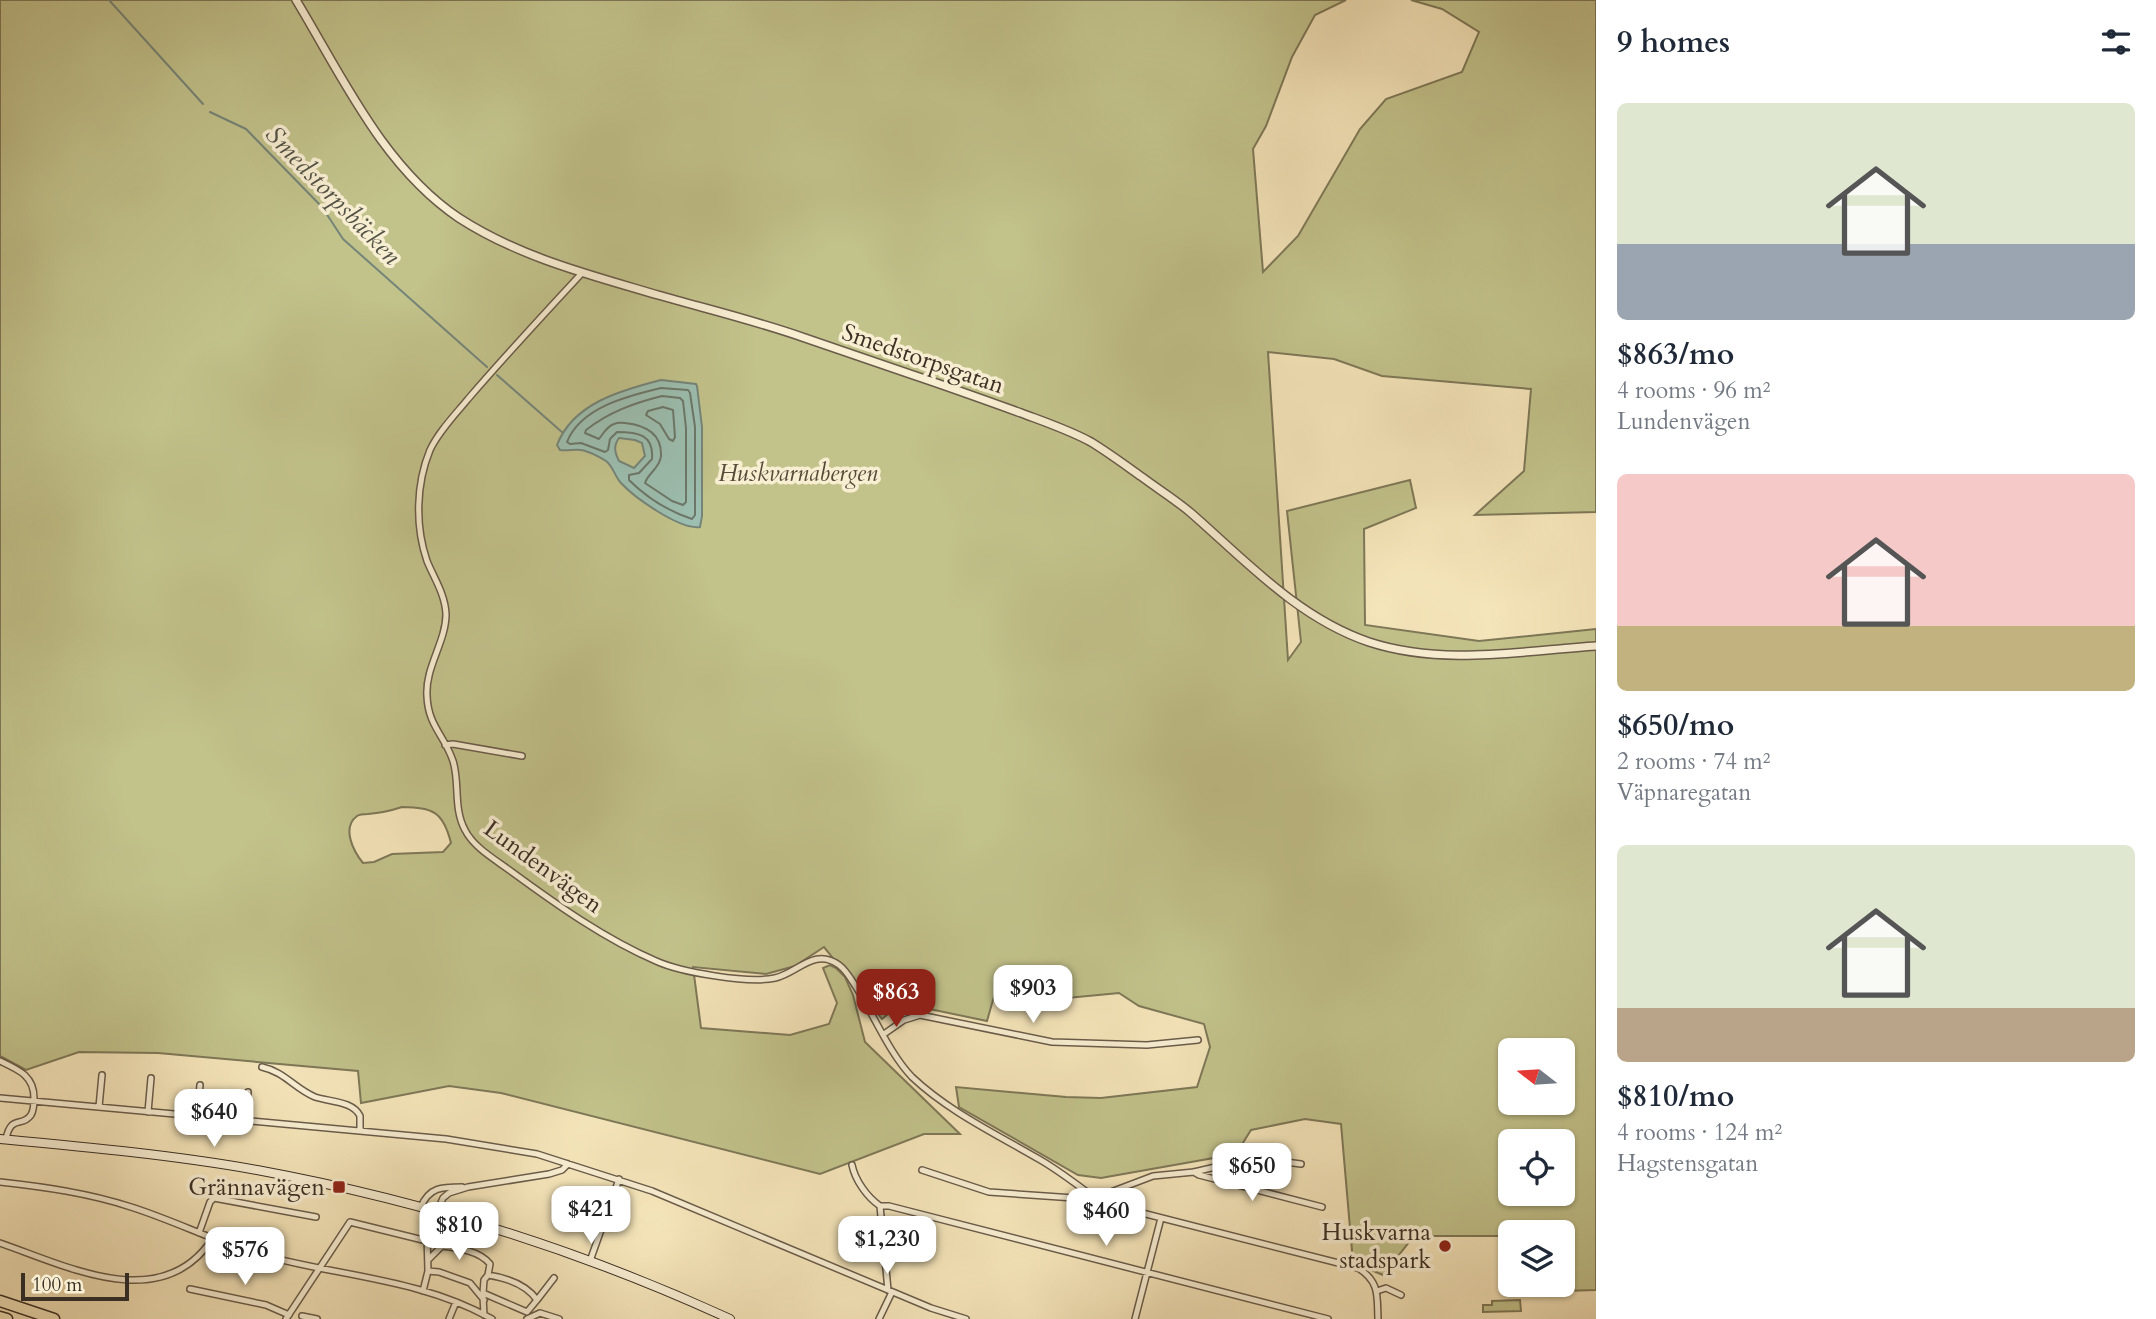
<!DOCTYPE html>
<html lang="en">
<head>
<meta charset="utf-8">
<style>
  :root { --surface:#fff; --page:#f6f6f7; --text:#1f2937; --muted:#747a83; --accent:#8f2418 }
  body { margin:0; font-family:Cardo,serif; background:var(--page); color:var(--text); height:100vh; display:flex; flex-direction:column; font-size:26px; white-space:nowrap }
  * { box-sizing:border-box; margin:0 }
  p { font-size:23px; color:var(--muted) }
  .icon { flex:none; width:38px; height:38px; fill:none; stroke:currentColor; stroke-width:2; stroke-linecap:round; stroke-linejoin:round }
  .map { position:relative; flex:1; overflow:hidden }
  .side { display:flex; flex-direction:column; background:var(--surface); width:560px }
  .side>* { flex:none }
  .needle { width:46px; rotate:287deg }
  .fabs { position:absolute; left:1498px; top:1038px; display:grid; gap:14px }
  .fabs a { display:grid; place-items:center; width:77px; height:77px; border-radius:10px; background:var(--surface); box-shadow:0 2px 5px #0004; font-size:35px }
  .scale { position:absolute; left:21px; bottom:18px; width:108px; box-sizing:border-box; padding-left:7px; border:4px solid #3b2f24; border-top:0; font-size:19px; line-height:24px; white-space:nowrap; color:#3b2f24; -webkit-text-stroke:5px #f8eed2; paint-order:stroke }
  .price { position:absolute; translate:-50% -60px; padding:0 16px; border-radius:14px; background:#fff; color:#222; font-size:23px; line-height:46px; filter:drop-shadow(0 2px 4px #0008) }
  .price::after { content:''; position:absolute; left:50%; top:42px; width:21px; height:16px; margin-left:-10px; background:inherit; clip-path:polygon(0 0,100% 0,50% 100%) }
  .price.active { background:var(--accent); color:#fff }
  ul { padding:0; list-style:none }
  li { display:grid; align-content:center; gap:14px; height:371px; padding:0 21px }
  li span { display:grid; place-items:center; height:217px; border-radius:10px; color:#555 }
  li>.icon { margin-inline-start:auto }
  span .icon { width:126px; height:126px; fill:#fffc; stroke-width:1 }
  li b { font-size:30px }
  h2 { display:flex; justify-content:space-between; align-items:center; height:84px; padding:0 21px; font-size:30px }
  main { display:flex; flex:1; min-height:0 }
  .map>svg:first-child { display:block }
</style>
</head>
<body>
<main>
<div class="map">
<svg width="1596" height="1319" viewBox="0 0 1596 1319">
  <rect width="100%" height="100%" fill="#f5e5ba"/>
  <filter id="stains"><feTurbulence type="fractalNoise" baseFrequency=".00286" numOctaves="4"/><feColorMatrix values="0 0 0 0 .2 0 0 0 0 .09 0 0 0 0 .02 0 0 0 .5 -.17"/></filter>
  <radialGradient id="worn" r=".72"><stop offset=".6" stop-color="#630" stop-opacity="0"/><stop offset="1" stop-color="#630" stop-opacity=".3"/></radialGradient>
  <path fill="#c2c28b" stroke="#7e7858" stroke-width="2" fill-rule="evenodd" d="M 0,0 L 1346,0 L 1315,15 L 1292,57 L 1266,126 L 1253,149 L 1263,272 L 1298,236 L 1360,129 L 1386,99 L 1462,72 L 1479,32 L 1442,9 L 1411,0 L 1596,0 L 1596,512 L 1475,515 L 1524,471 L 1531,389 L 1382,376 L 1334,359 L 1268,352 L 1288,660 L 1301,642 L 1287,511 L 1410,480 L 1416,508 L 1364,529 L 1365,625 L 1479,641 L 1596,629 L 1596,1290 L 1530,1292 L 1523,1285 L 1563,1284 L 1563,1232 L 1510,1232 L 1510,1236 L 1414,1236 L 1383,1275 L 1349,1261 L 1352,1251 L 1341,1124 L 1305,1119 L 1251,1130 L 1236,1154 L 1101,1178 L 1078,1175 L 959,1107 L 956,1087 L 1066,1097 L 1101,1098 L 1197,1087 L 1210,1047 L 1204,1024 L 1139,1006 L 1119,993 L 1067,998 L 999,979 L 987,1021 L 901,1003 L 882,1019 L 824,947 L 795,966 L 766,974 L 693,967 L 701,1028 L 790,1035 L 829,1024 L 837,1003 L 823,968 L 830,965 L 836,968 L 845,977 L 853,995 L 865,1042 L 960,1134 L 924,1134 L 820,1174 L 501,1093 L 449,1086 L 361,1103 L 358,1071 L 158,1053 L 79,1052 L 26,1070 L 0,1056 ZM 402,807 C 433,808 443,811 451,843 L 443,852 L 392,854 L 374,862 L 363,863 C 354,852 341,828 357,816 C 360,814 365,814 368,814 C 381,813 390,811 402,807 ZM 1510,1050 L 1563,1050 L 1563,1102 L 1510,1102 ZM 1510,1141 L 1563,1141 L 1563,1194 L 1510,1194 Z
    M 1520,1300 L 1521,1311 L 1483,1312 L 1483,1305 L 1492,1305 L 1492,1301 Z"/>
  <path fill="#9cbfb1" stroke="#758579" stroke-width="2" fill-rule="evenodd" d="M 661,380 L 696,384 L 697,386 L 702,427 L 702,516 L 700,527 C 680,530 635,498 621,483 C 615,477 613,466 606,461 C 600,457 588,451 581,450 C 575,449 567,451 560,450 L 557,445 C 573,403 622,390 661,380 ZM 619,438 L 635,440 L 642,443 L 645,456 L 634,468 L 619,461 C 615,453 613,446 619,438 Z"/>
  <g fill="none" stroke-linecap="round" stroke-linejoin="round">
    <path stroke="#6c776a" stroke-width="2" d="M 661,388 L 688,390 L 690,393 L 695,427 L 695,515 L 692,519 C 668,511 646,497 629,480 L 629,475 L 639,473 L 652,459 C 654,434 637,432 617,432 L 610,439 L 608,450 L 605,452 L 581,443 L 570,444 L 567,442 C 581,407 628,396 661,388 Z
      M 662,396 L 680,398 L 683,401 L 686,428 L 686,502 L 683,505 L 672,501 L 645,483 C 648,473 660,468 661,456 C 662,433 644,425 625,423 C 620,423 619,422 614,424 C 607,426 603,434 599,439 L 585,433 L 586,430 C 609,412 634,403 662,396 Z
      M 663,407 L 673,410 L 675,437 L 673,441 L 669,439 L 660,424 L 646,415 L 648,411 Z"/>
    <path stroke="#758579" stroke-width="2" d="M 109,0 L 203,104
      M 210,112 L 246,129 L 322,207 L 343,239 L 487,367
      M 497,375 L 563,433"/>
    <defs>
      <path id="minor" d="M 582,273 C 544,314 505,356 468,399 C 455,415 439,431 430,450 C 416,484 415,526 427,561 C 434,578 445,594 446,614 C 446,642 425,667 427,696 C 428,726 445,736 453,761 C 460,783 453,808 465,830 C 474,848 496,860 512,872 C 557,905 605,939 656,961 C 680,972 749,984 775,978 C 798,973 814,947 839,965 C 846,970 851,979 856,987 C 874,1015 889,1053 912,1077 C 948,1111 994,1133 1037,1158 C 1057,1169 1076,1184 1095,1198
        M 445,745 L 453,744 L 522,756
        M 884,1034 L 904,1020 L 920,1015 L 1052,1042 L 1147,1045 L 1198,1040
        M 0,1061 C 19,1070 34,1076 34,1098 C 34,1104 34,1110 31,1115 C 22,1128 11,1114 6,1139
        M 262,1067 C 285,1072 295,1089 315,1097 C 330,1102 353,1101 360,1116 L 360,1131
        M 0,1098 L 446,1139 L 537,1154 L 652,1191 L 931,1308 L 966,1319
        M 99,1107 L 102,1075
        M 148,1112 L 151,1078
        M 197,1116 L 200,1085
        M 245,1121 L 248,1092
        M 852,1165 C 855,1180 867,1197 880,1206
        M 922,1170 L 989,1192 L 1074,1198 L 1095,1198 L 1107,1204 L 1358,1268 C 1380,1282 1377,1296 1378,1319
        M 1194,1172 L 1199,1175 L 1322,1207
        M 0,1182 C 45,1187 88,1193 131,1207 C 172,1220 210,1239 251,1252 C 331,1276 418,1277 492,1319
        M 1095,1198 L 1153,1176 L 1194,1172 L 1254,1158 L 1301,1164
        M 880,1206 L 889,1206 L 1328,1319
        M 880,1206 L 888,1290
        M 421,1207 C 429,1187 442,1187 462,1187
        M 199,1233 L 210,1202 L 214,1198 L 316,1217
        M 0,1243 C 67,1266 162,1316 213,1238
        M 429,1259 L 442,1246 C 458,1248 480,1251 490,1264 L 488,1275
        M 590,1261 L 619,1179
        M 428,1271 L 439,1272 L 470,1283 L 484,1300
        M 190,1289 L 266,1305 L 289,1315
        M 423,1291 L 428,1271 L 427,1235 L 443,1198 L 449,1193 L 468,1187 L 549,1174 L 562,1170 L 568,1164
        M 1377,1291 L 1386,1288 L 1401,1295
        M 483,1296 L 484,1315
        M 537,1300 L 527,1312 L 483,1293 L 484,1280 L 488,1275 C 507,1278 526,1284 537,1300 L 554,1278
        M 302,1316 L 317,1319
        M 286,1319 L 350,1222 L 427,1241
        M 449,1319 L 456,1302
        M 527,1319 L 540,1313 L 559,1319
        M 879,1319 L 892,1292
        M 1135,1319 L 1161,1218"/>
      <path id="tertiary" d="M 296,0 C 342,76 383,167 459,218 C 519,257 590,275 658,295 C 707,309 757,321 805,338 C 841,350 877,363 913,375 C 949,387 985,400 1021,413 C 1045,422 1069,430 1091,442 C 1109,453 1125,465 1142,477 C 1158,489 1176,500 1191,513 C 1246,561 1298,618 1369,642 C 1442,666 1521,651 1596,646"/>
      <path id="secondary" d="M 0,1139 C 86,1147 173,1155 257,1170 C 420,1200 580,1250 730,1319"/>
      <path id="motorway" d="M 0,1301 L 54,1319
        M 0,1317 L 7,1319"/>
    </defs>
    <use href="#minor" stroke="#6a5c4a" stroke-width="8"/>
    <use href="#tertiary" stroke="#6a5c4a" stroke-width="10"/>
    <use href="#secondary" stroke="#3b2f24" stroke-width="10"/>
    <use href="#motorway" stroke="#3b2f24" stroke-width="13"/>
    <use href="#minor" stroke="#f8eed2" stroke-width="5"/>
    <use href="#tertiary" stroke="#f8eed2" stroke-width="7"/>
    <use href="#secondary" stroke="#f8eed2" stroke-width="8"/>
    <use href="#motorway" stroke="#f5e5ba" stroke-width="10"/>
  </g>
  <g fill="#8f2418" stroke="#f8eed2" stroke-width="2.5">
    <rect x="332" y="1180" width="14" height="14" rx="3.5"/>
    <circle cx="1445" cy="1246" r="7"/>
  </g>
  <g text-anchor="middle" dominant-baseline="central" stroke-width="7" stroke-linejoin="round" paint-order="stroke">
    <g font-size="24" fill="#3b2f24" stroke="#f8eed2">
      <text transform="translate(923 359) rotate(19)">Smedstorpsgatan</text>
      <text transform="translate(543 867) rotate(36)">Lundenvägen</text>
    </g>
    <g font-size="24" font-style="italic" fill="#564c39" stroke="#f8eed2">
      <text x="798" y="473">Huskvarnabergen</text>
    </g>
    <g font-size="24" fill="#3b2f24" stroke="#f8eed2" text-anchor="end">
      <text x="325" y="1187">Grännavägen</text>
      <text x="1431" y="1232">Huskvarna<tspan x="1431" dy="28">stadspark</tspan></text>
    </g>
    <g font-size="26" font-style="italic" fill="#535347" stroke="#f8eed2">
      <text transform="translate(333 195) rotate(46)">Smedstorpsbäcken</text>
    </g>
  </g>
  <rect width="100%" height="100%" filter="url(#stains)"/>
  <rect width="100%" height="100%" fill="url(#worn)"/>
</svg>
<div class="fabs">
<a><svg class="needle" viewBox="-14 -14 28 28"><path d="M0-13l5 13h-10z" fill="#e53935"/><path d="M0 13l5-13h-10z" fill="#747a83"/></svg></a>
<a><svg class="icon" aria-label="locate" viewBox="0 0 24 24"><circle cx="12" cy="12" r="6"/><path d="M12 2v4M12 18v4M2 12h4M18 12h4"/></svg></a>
<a><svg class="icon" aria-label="layers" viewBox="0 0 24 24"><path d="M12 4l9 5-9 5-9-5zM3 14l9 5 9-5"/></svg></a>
</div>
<div class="scale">100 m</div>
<b class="price" style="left:1033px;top:1025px">$903</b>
<b class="price active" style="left:896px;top:1029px">$863</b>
<b class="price" style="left:214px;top:1149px">$640</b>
<b class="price" style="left:1252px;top:1203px">$650</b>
<b class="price" style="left:591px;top:1246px">$421</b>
<b class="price" style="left:1106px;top:1248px">$460</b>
<b class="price" style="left:459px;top:1262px">$810</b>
<b class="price" style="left:887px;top:1276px">$1,230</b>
<b class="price" style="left:245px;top:1287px">$576</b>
</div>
<section class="side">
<h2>9 homes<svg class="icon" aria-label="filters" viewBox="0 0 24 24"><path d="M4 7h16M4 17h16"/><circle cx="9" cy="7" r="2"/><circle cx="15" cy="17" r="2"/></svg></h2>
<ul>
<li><span style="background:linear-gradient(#dfe7d0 65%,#9aa5b1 0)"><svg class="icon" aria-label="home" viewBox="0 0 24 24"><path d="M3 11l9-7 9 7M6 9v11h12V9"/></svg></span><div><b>$863/mo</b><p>4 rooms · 96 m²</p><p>Lundenvägen</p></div></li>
<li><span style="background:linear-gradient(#f6c9c9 70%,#c2b280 0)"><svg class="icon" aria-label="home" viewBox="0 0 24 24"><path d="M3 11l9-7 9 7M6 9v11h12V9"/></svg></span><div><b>$650/mo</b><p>2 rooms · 74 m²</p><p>Väpnaregatan</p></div></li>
<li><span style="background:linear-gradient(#dfe7d0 75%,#b9a48a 0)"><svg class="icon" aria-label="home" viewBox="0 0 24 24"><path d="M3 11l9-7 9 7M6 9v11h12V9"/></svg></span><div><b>$810/mo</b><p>4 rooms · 124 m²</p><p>Hagstensgatan</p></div></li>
</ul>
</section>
</main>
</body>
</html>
